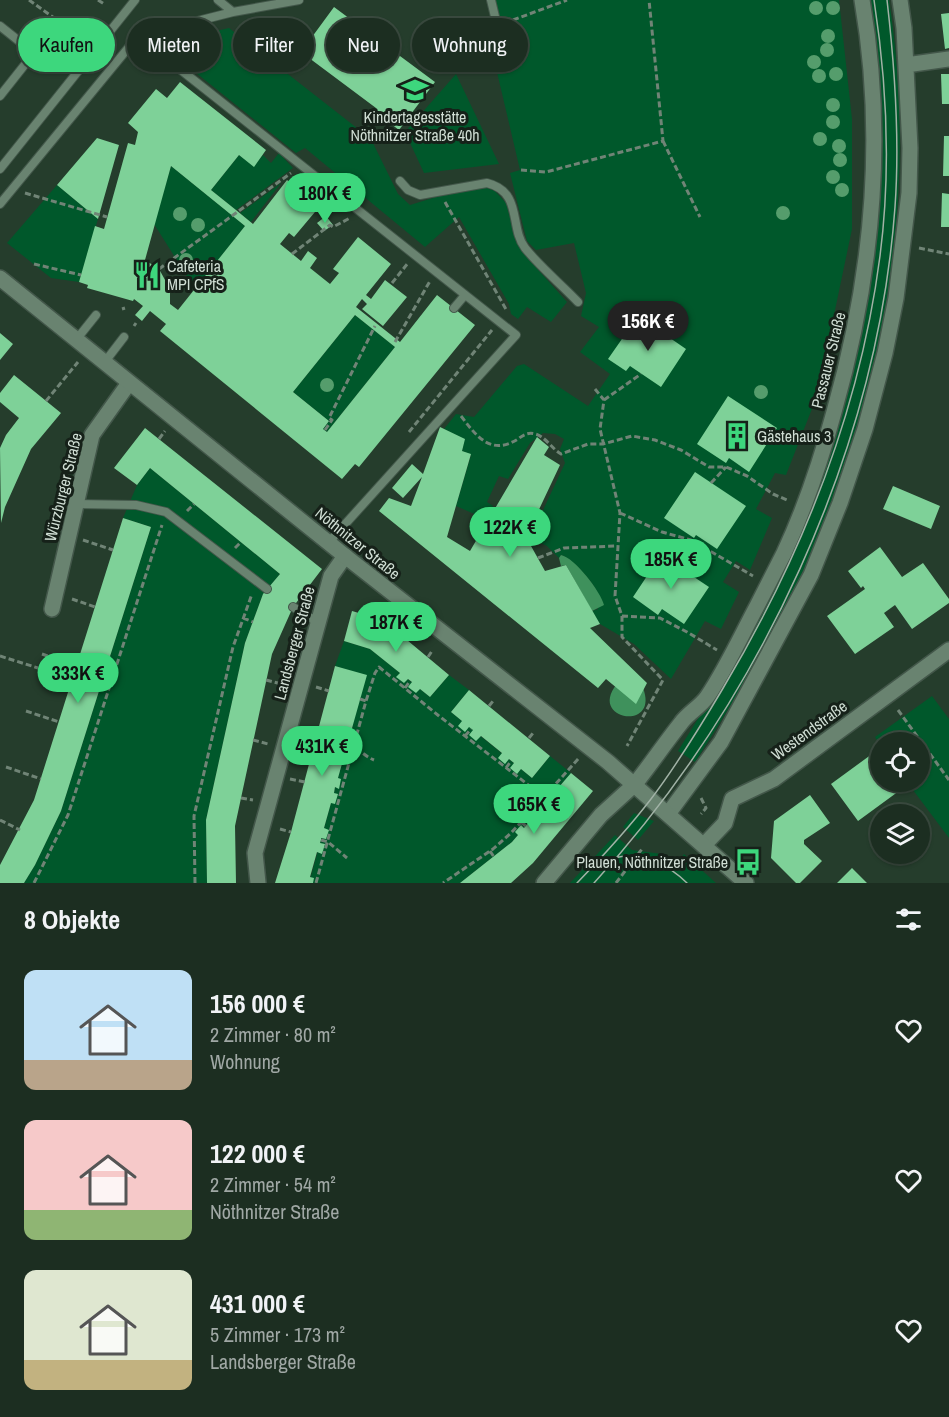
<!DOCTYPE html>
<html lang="de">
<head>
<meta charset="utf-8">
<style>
  :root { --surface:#1c2e21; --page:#25362a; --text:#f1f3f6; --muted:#a0a8a5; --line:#3a4a3f; --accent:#3dd77d }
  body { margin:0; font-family:"Archivo Narrow",sans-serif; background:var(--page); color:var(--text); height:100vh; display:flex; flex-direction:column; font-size:22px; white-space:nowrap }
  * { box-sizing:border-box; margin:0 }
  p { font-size:20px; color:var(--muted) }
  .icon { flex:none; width:33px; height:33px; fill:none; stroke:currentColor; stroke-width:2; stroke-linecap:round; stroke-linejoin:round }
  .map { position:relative; height:883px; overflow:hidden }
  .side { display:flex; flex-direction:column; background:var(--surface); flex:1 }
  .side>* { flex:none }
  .banner { position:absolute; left:18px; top:18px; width:600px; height:54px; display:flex; gap:12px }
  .controls { position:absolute; left:870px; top:732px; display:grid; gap:12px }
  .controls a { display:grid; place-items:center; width:60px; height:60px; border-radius:50%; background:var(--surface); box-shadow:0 2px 4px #0004,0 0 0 2px var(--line); font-size:30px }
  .price { position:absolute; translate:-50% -51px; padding:0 14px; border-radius:21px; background:var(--accent); color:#111; font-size:20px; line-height:39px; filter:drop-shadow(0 2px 3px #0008) }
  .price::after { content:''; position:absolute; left:50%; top:36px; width:18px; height:14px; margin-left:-9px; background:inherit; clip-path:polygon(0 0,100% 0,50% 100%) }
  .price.on { background:#222; color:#fff }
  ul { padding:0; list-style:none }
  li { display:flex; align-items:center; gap:18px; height:150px; padding:0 24px }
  li span { display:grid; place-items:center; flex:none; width:168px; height:120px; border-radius:12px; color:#555 }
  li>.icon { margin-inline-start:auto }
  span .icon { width:72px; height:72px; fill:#fffc; stroke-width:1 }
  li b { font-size:26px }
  h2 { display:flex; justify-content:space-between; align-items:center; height:72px; padding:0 24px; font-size:26px }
  .tag { padding:0 21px; border-radius:27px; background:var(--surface); box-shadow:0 2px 4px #0004,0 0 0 2px var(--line); font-size:21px; line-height:54px }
  .tag.on { background:var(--accent); color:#111 }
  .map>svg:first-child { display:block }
</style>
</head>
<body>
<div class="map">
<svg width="949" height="883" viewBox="0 0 949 883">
  <rect width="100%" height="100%" fill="#253d2c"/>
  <path fill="#00582b" d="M 495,0 L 839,0 L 852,119 L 852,229 L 817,396 L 786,475 L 775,473 L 756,509 L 772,518 L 750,570 L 736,561 L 723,582 L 739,592 L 721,629 L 705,621 L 671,679 L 634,644 L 600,624 L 592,611 L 598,609 C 598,604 599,598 598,594 C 596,585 571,557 561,555 L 559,558 L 547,546 L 530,538 L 565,463 L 560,449 L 564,439 L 555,434 L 543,433 L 530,443 L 508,479 L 499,476 L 487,502 L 493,506 L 488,520 L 456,506 L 471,455 L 462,451 L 464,439 L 444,429 L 456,414 L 474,417 L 517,366 L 524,364 L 588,406 L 610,374 L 580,352 L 599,327 L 581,316 L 586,293 L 574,243 L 536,250 L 527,241 L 510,173 L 520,170 L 488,34 L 502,28 Z
    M 868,0 L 889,0 C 919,192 885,394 804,569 C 773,637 735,700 695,762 L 678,751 L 738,654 L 782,566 L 866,296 Z
    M 229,28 L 371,139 L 398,194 L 410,205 L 436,197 L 482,186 L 495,191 L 506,203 L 518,244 L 525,255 L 567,302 L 551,322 L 527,307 L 518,319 L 511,314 L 509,304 L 459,217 L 425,247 L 305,148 L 296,153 L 160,44 Z
    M 456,74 L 499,164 L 424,173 L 405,132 Z
    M 279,153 L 293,168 L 236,210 L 211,190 L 239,155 L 254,166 L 263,155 L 271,163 Z
    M 171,166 L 245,226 L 195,289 L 154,224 Z
    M 281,183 L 251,222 L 240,213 Z
    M 57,185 L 98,219 L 79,282 L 51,278 L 7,243 Z
    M 355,315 L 395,347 L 327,432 L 323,429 L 329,421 L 293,392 Z
    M 150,468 L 280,574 L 263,594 L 245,643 L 206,820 L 207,883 L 24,883 L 35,865 L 61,811 L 151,527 L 123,518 L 137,485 Z
    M 344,641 L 370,649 L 430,697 L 449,675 L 469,690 L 451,712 L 532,778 L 550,756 L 571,773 L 512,842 L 460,883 L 309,883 L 366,676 L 335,666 Z
    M 932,696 L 949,719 L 949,838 L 907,782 L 920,782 L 920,742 L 880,742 L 880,745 L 875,737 Z
    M 634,813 L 654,821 L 638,840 L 623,827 Z
    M 615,835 L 632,850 L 662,854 L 678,862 L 684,854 L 716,883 L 570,883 Z"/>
  <path fill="#3f915c" d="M 561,555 C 575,558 601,592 604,605 L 592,611 L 566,565 L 561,566 L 559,558 Z
    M 617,684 L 643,688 C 660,732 587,720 617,684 Z"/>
  <path fill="#7ed198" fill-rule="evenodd" d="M 334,7 L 435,82 L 399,130 L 374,111 L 376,108 L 301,52 Z
    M 949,13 L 949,48 L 945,49 L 941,14 Z
    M 941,74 L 949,74 L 949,104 L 942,104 Z
    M 180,82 L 266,150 L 254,167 L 239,155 L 211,190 L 236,210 L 253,224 L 287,180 L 320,206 L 294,237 L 289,233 L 280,244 L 301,261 L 308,251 L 317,258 L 310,268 L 330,284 L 339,273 L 333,269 L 358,237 L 391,264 L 366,295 L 371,299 L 385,280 L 407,297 L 383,326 L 362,309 L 367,304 L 362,299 L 356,307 L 400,342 L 437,295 L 475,325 L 359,467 L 355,464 L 342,479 L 160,331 L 166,324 L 150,311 L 142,321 L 135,315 L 143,306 L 134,299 L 133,301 L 87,288 L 88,285 L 79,282 L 95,226 L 104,229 L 128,143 L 135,145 L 138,132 L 128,123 L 156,89 L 167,98 ZM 171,166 L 245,226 L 178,310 L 170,304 L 170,289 L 159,269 L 145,260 ZM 355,315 L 395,347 L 327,432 L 323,429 L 329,421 L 293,392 Z
    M 944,136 L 949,136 L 949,176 L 943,176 Z
    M 97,138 L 119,145 L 98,219 L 57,185 Z
    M 942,193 L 949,194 L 949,227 L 941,227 Z
    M 326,216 L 333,225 L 324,231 L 317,223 Z
    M 638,316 L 686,349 L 661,387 L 630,366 L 626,371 L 608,359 Z
    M 0,333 L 13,344 L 0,360 Z
    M 14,375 L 61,413 L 31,449 L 5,507 L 1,523 L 0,448 L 6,435 L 19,418 L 0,402 L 0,393 Z
    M 728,396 L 777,428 L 749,472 L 729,458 L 726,463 L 697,444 Z
    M 440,427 L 465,439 L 462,451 L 471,454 L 447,537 L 470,551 L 537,437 L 549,447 L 544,455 L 560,465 L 526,537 L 545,571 L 566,565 L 600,624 L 590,628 L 647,683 L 636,704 L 606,679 L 598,688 L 379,511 L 389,498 L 411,506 L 422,477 L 403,498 L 392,488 L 412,464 L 423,474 Z
    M 145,428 L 322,569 L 293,607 L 272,654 L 235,826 L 236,883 L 207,883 L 206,820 L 245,643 L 263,594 L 280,574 L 150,468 L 137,485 L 114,468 Z
    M 695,472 L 746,506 L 717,549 L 696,535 L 694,538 L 664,518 Z
    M 893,486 L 940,506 L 931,529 L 883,509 Z
    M 123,518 L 151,527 L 61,811 L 35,865 L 24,883 L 0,883 L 0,865 L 34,800 Z
    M 880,547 L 902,577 L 923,563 L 949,599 L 949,603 L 912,629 L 895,605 L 884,613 L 894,627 L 855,654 L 827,616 L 865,589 L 863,586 L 861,588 L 848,571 Z
    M 661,555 L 709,587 L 684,624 L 662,609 L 658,615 L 633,597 Z
    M 352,611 L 383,620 L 449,675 L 430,697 L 420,689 L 416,693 L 408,687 L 412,682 L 408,679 L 404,683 L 396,677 L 400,673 L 370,649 L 344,641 Z
    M 335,666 L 367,675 L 338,778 L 341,779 L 339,789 L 335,787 L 334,793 L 338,794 L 335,804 L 331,803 L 324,828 L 329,830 L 326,839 L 321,838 L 321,840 L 320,843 L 325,844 L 322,854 L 317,852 L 310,877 L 314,878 L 313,883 L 275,883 L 291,832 Z
    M 469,690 L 550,756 L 532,778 L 521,769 L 517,774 L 510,768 L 514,763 L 509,759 L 505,764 L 498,758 L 502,753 L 481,736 L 476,741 L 469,735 L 473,730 L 469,727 L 465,732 L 458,726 L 462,721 L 451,712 Z
    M 872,754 L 880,766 L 880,782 L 892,782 L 899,791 L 858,821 L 831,784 Z
    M 571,773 L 593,791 L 533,863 L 511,883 L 460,883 L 512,842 L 518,835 L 515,832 L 521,825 L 524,828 L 528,823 L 525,821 L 530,814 L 533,817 Z
    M 810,795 L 830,823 L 804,840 L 804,844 L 822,861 L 800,883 L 796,883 L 771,858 L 774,821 Z
    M 852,868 L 867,883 L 837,883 Z"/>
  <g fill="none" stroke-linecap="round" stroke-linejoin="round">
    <defs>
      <path id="lane" d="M 218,0 L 233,12
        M 491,0 L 497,25 L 501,25
        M 0,26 L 34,53 L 0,96
        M 138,36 L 516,335 L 329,542
        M 0,169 L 135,0
        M 400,181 L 408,190 L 420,195 L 487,183 C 523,192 509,227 525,248 C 540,267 561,284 578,302
        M 0,204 L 138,36 L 233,12 L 299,0
        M 454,308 L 465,295
        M 76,340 L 96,315
        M 104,363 L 124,337
        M 76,504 L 136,505 L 166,512 L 267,589
        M 293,607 L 319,623"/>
      <path id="street" d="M 906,65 L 949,59
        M 52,609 L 92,435 L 129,383
        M 635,784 C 651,764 665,743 681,723 C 688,713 700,707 707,697 C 726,669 741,636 757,606 C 766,588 775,571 784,553 C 805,508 821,460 834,412 C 872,278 886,139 862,0
        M 668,814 L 721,742 L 811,575 L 840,503 L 865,429 L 885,353 L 896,298 L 909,193 L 910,148 L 904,28 L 900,0
        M 704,845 L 725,823 L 732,799 L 774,779 L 949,650
        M 258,883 L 255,853 L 331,576 L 345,556"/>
      <path id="secondary" d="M 0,278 L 345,556 L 608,762 L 746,883
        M 544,883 L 601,815 L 635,784"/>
    </defs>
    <use href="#lane" stroke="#43574a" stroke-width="10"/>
    <use href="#street" stroke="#43574a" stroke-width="18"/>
    <use href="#secondary" stroke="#43574a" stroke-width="18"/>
    <path stroke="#708476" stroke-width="3" stroke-dasharray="6 3" stroke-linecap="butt" d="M 29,0 L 81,37
      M 98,0 L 104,4
      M 513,20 L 567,0
      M 663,141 L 700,217
      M 521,170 L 546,172 L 663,141 L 649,0
      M 25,193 L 107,217
      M 445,202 L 507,311
      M 919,248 L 949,254
      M 292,254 L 330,225 L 333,227 L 350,218
      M 34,264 L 81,275
      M 159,269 L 291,173
      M 392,283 L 408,263
      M 122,309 L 125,308
      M 134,326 L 136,323
      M 395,342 L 430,281
      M 595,389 L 604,400 L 600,429 L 620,513 L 615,596 L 622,616 L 622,637 L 663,680 L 627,746
      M 604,400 L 641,374
      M 46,401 L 78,362
      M 461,416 C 477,437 491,456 518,439 C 523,435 528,432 535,434 C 545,436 552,449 561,454 L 588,444 L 603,444 L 632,436 L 655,440 L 681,450 L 709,467 L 726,467 L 747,476 L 773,494 L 787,500
      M 325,430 L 332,420 L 329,418 L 375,326
      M 409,432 L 492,330
      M 159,439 L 165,431
      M 711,483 L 726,467
      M 187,511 L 194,504
      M 620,513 L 662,532 L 691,540 L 753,576
      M 83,540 L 113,550
      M 235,548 L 241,542
      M 538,558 L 564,548 L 617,546
      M 676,565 L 691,540
      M 72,599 L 95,607
      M 622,616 L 660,618 L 687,632 L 717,650
      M 243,618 L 253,622
      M 383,620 L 387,615
      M 42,654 L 76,666
      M 0,656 L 38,668
      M 428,657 L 432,651
      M 266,680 L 285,685
      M 316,687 L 329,691
      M 405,688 L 410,681
      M 360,699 L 366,701
      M 489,706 L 493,701
      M 898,710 L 949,780
      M 26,711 L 59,722
      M 305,731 L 317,735
      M 465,736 L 471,729
      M 529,738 L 533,733
      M 253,740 L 268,744
      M 348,744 C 357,747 364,756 374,760
      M 6,767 L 41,779
      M 506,768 L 511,761
      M 290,779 L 305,782
      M 544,797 L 579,758
      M 241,798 L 253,800
      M 701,798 L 706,808 L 701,814
      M 0,820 L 20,830
      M 521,822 L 526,826
      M 280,829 L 291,832
      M 321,840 L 328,842 L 347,858
      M 490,851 L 494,857
      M 34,883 L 68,815 L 162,525
      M 195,883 L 194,816 L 233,647 L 252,594
      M 316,883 L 366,701 L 375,673 L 379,667 L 439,716 L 544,797 L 511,833 L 493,849 L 443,883
      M 616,883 L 642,849"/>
    <use href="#lane" stroke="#698370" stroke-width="8"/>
    <use href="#street" stroke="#698370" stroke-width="15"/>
    <use href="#secondary" stroke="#698370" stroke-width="15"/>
    <path stroke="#a1b2a6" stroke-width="1.5" d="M 614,858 C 643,851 667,864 687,883
      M 577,883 C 603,856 628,829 651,799 C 677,765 700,727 722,690 C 802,556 860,411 880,256 C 891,171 887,84 874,0
      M 594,883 C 759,702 877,453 895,207 C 900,138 895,69 887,0"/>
  </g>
  <g fill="#559d6c">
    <circle cx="816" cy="8" r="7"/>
    <circle cx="833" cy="8" r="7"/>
    <circle cx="828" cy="36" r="7"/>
    <circle cx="827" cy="50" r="7"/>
    <circle cx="814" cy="62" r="7"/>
    <circle cx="836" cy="74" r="7"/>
    <circle cx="819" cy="76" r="7"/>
    <circle cx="833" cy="105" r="7"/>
    <circle cx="833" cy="122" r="7"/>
    <circle cx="820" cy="139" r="7"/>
    <circle cx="839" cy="146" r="7"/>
    <circle cx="840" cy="160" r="7"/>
    <circle cx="833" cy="177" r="7"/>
    <circle cx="842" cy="190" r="7"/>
    <circle cx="783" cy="213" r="7"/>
    <circle cx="180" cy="214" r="7"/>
    <circle cx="198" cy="225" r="7"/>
    <circle cx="186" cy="260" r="7"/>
    <circle cx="327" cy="385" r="7"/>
    <circle cx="761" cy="392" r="7"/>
  </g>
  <defs>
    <symbol id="school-bare" viewBox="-9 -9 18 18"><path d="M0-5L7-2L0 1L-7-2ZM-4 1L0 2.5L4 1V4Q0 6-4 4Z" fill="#3dd77d" stroke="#162119" stroke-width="2.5" paint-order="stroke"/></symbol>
    <symbol id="restaurant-bare" viewBox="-9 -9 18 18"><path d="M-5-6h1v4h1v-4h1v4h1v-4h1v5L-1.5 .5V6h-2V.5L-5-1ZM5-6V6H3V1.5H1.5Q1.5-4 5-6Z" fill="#3dd77d" stroke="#162119" stroke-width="2.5" paint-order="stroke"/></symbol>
    <symbol id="building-bare" viewBox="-9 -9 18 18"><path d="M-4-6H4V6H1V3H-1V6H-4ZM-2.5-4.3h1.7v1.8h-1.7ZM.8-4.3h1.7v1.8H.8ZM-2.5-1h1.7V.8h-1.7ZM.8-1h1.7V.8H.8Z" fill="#3dd77d" stroke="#162119" stroke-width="2.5" paint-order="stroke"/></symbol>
    <symbol id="bus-bare" viewBox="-9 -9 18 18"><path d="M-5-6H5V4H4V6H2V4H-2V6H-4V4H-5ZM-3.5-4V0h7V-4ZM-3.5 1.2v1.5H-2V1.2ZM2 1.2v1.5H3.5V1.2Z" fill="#3dd77d" stroke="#162119" stroke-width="2.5" paint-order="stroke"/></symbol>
  </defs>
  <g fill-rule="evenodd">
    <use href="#school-bare" x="396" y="71" width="38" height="38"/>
    <use href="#restaurant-bare" x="128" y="256" width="38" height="38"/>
    <use href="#building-bare" x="718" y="417" width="38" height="38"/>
    <use href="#bus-bare" x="729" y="843" width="38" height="38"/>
  </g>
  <g text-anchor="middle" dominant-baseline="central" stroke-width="6" stroke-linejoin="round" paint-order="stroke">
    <g font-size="16" fill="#d0ded4" stroke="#162119" text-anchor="start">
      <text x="415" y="117" text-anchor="middle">Kindertagesstätte<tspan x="415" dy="18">Nöthnitzer Straße 40h</tspan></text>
      <text x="167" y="266">Cafeteria<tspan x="167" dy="18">MPI CPfS</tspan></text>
      <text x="757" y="436">Gästehaus 3</text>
      <text x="728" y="862" text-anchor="end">Plauen, Nöthnitzer Straße</text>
    </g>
    <g font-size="16" fill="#d0ded4" stroke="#162119">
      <text transform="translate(828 360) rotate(-76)">Passauer Straße</text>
      <text transform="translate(63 487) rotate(-76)">Würzburger Straße</text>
      <text transform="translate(358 543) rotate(39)">Nöthnitzer Straße</text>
      <text transform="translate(294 643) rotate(-75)">Landsberger Straße</text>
      <text transform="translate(809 730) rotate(-36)">Westendstraße</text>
    </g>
  </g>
</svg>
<div class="controls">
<a><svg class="icon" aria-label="locate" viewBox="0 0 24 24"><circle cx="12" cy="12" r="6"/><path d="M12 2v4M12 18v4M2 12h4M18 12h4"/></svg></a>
<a><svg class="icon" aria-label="layers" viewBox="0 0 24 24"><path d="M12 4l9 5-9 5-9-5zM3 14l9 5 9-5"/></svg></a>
</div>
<b class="price" style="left:325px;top:224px">180K €</b>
<b class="price on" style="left:648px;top:352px">156K €</b>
<b class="price" style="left:510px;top:558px">122K €</b>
<b class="price" style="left:671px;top:590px">185K €</b>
<b class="price" style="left:396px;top:653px">187K €</b>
<b class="price" style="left:78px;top:704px">333K €</b>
<b class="price" style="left:322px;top:777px">431K €</b>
<b class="price" style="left:534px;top:835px">165K €</b>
<div class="banner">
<a class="tag on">Kaufen</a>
<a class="tag">Mieten</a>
<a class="tag">Filter</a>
<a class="tag">Neu</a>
<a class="tag">Wohnung</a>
</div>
</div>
<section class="side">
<h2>8 Objekte<svg class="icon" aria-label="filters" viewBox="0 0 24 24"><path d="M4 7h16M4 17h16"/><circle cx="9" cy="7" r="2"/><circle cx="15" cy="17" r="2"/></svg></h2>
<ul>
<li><span style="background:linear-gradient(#bfe0f5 75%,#b9a48a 0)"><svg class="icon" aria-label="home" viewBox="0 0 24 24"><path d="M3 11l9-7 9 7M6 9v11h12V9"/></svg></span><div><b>156 000 €</b><p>2 Zimmer · 80 m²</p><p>Wohnung</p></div><svg class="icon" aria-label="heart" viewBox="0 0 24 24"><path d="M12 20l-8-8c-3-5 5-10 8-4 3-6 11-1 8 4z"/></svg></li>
<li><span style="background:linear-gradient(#f6c9c9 75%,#8fb573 0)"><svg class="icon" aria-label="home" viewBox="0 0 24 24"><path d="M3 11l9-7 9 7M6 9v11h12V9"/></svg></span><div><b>122 000 €</b><p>2 Zimmer · 54 m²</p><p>Nöthnitzer Straße</p></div><svg class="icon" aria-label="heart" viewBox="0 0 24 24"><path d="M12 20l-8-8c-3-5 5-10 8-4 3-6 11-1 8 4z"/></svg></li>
<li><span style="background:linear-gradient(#dfe7d0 75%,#c2b280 0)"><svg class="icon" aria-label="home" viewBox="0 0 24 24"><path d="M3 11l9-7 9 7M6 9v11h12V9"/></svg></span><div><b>431 000 €</b><p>5 Zimmer · 173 m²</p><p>Landsberger Straße</p></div><svg class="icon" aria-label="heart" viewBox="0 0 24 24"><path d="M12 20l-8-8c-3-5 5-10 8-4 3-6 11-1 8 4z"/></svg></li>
</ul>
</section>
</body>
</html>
